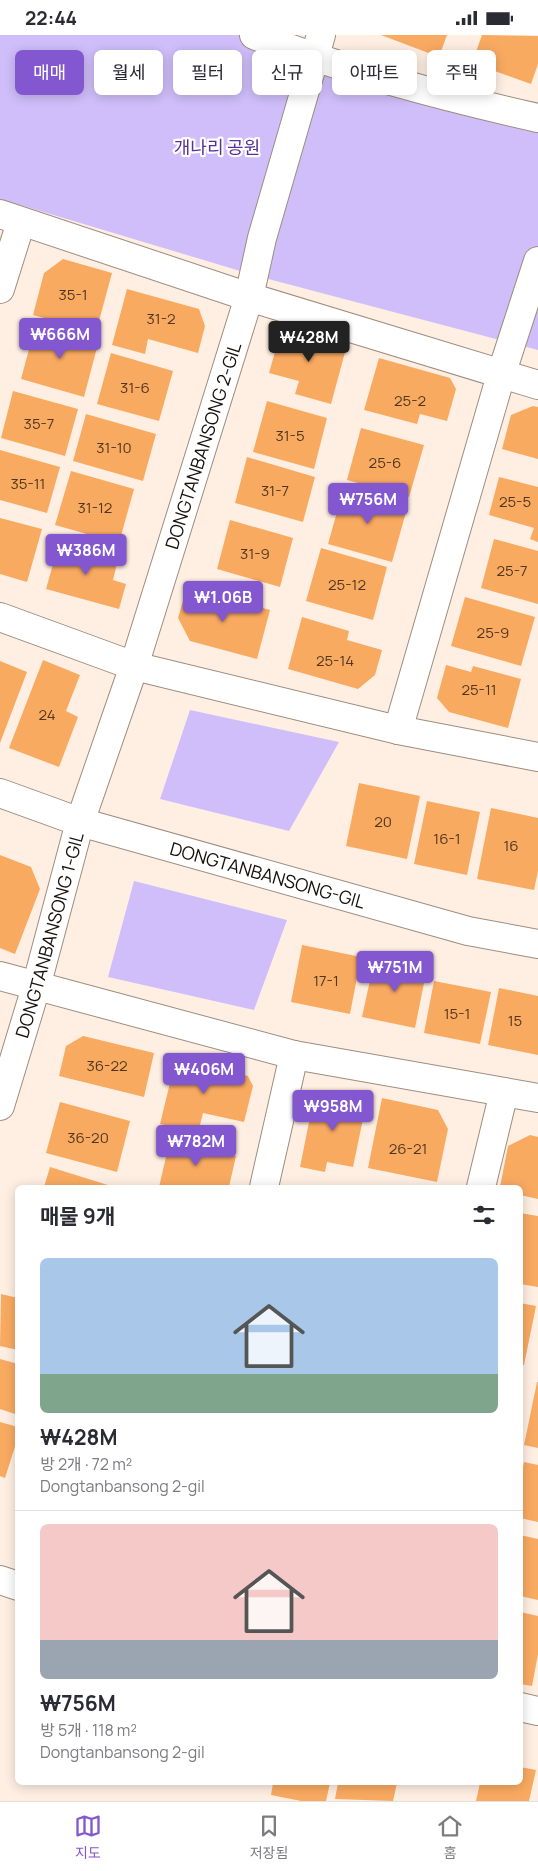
<!DOCTYPE html>
<html lang="ko">
<head>
<meta charset="utf-8">
<style>
  :root { --surface:#fff; --page:#f7f7f7; --text:#2b2b33; --muted:#7c7c81; --line:#e1e1e2; --accent:#8357d0 }
  body { margin:0; font-family:Manrope,"Noto Sans KR",sans-serif; background:var(--page); color:var(--text); height:100vh; display:flex; flex-direction:column; font-size:19px; white-space:nowrap }
  * { box-sizing:border-box; margin:0 }
  p { font-size:16px; color:var(--muted) }
  .icon { flex:none; width:28px; height:28px; fill:none; stroke:currentColor; stroke-width:2; stroke-linecap:round; stroke-linejoin:round }
  .map { position:relative; flex:1; overflow:hidden }
  .panel { position:absolute; left:15px; top:1150px; width:508px; height:600px; display:flex; flex-direction:column; background:var(--surface); border-radius:8px; box-shadow:0 2px 12px #0003 }
  .panel>* { flex:none }
  .banner { position:absolute; left:15px; top:15px; width:509px; height:45px; display:flex; gap:10px }
  .price { position:absolute; translate:-50% -42px; padding:0 11px; border-radius:5px; background:var(--accent); color:#fff; font-size:16px; line-height:32px; filter:drop-shadow(0 1px 2px #0008) }
  .price::after { content:''; position:absolute; left:50%; top:30px; width:15px; height:11px; margin-left:-8px; background:inherit; clip-path:polygon(0 0,100% 0,50% 100%) }
  .price.current { background:#222; color:#fff }
  ul { padding:0; list-style:none }
  li { display:grid; align-content:center; gap:10px; height:265px; padding:0 25px }
  li+li { border-top:1px solid var(--line) }
  li span { display:grid; place-items:center; height:155px; border-radius:8px; color:#555 }
  li>.icon { margin-inline-start:auto }
  span .icon { width:90px; height:90px; fill:#fffc; stroke-width:1 }
  li b { font-size:21px }
  h2 { display:flex; justify-content:space-between; align-items:center; height:60px; padding:0 25px; font-size:21px }
  .pill { padding:0 18px; border-radius:8px; background:var(--surface); box-shadow:0 2px 12px #0003; font-size:18px; line-height:45px }
  .pill.current { background:var(--accent); color:#fff }
  .status { display:flex; justify-content:space-between; align-items:center; height:35px; padding:0 25px; background:var(--surface); direction:ltr }
  .status svg { height:14px; fill:currentColor }
  .tabs { display:flex; justify-content:space-around; align-items:center; height:70px; border-top:1px solid var(--line); background:var(--surface); font-size:14px; color:var(--muted) }
  .tabs a { display:grid; justify-items:center; gap:2px }
  .tabs .current { color:var(--accent) }
  .map>svg:first-child { display:block }
</style>
</head>
<body>
<div class="status"><b>22:44</b><svg viewBox="0 0 49 12"><path d="M0 12V9h3v3zM5 12V6h3v6zM10 12V3h3v9zM15 12V0h3v12zM26 1h20v11H26zM47 4h2v5h-2z"/></svg></div>
<div class="map">
<svg width="538" height="1766" viewBox="0 0 538 1766">
  <rect width="100%" height="100%" fill="#ffefe3"/>
  <path fill="#cfbefa" d="M 0,0 L 239,0 L 363,51 L 538,89 L 538,315 L 257,241 L 0,164 Z
    M 190,675 L 339,707 L 289,796 L 160,764 Z
    M 134,846 L 287,885 L 254,975 L 108,942 Z"/>
  <path fill="#f9aa61" d="M 381,0 L 447,0 L 439,22 Z
    M 482,0 L 538,1 L 538,29 L 531,49 L 472,28 Z
    M 63,224 L 112,238 L 96,297 L 33,280 L 44,238 Z
    M 127,254 L 199,274 L 205,291 L 198,318 L 148,304 L 145,319 L 112,310 Z
    M 36,288 L 99,305 L 84,362 L 21,344 Z
    M 282,292 L 347,310 L 331,369 L 295,359 L 299,346 L 269,338 Z
    M 111,318 L 173,336 L 159,386 L 97,369 Z
    M 379,323 L 450,343 L 456,354 L 447,386 L 420,379 L 417,389 L 364,375 Z
    M 13,356 L 78,374 L 65,421 L 1,403 Z
    M 267,366 L 327,383 L 314,434 L 253,417 Z
    M 533,371 L 538,372 L 538,424 L 502,414 L 511,380 Z
    M 86,379 L 156,399 L 143,446 L 73,426 Z
    M 361,393 L 424,410 L 409,462 L 347,445 Z
    M 0,415 L 60,432 L 47,478 L 0,465 Z
    M 247,422 L 315,442 L 303,487 L 235,468 Z
    M 71,436 L 134,454 L 119,508 L 55,490 Z
    M 499,442 L 538,452 L 538,507 L 530,504 L 534,493 L 489,480 Z
    M 344,452 L 408,470 L 392,527 L 328,509 Z
    M 0,483 L 42,494 L 27,547 L 0,539 Z
    M 230,485 L 293,503 L 280,552 L 217,534 Z
    M 494,504 L 538,516 L 538,569 L 481,553 Z
    M 59,508 L 118,524 L 113,545 L 126,549 L 119,574 L 46,554 Z
    M 321,513 L 387,532 L 373,585 L 306,566 Z
    M 187,552 L 270,575 L 257,624 L 190,606 L 178,583 Z
    M 465,562 L 535,582 L 521,631 L 451,611 Z
    M 302,582 L 349,596 L 347,605 L 382,615 L 375,640 L 358,654 L 288,634 Z
    M 43,625 L 80,640 L 66,676 L 78,682 L 59,732 L 9,713 Z
    M 0,626 L 27,637 L 0,708 Z
    M 446,630 L 471,637 L 473,631 L 521,644 L 508,693 L 449,677 L 437,663 Z
    M 359,748 L 420,761 L 407,824 L 346,811 Z
    M 427,766 L 480,777 L 467,840 L 414,829 Z
    M 491,773 L 538,783 L 538,836 L 534,855 L 477,844 Z
    M 0,820 L 31,832 L 40,854 L 15,919 L 0,913 Z
    M 302,910 L 361,922 L 350,979 L 291,967 Z
    M 375,922 L 427,933 L 415,993 L 362,982 Z
    M 434,946 L 491,957 L 480,1009 L 424,998 Z
    M 499,953 L 538,961 L 538,1020 L 488,1010 Z
    M 83,1001 L 154,1018 L 144,1062 L 59,1041 L 66,1011 Z
    M 176,1023 L 248,1041 L 253,1051 L 244,1087 L 203,1078 L 198,1098 L 160,1089 Z
    M 329,1058 L 367,1065 L 353,1132 L 327,1127 L 325,1137 L 300,1132 L 313,1067 Z
    M 382,1063 L 438,1075 L 448,1094 L 437,1147 L 368,1133 Z
    M 60,1067 L 130,1086 L 117,1137 L 46,1118 Z
    M 530,1100 L 538,1102 L 538,1164 L 520,1160 L 520,1152 L 500,1152 L 508,1111 Z
    M 170,1105 L 236,1121 L 229,1152 L 159,1152 Z
    M 50,1132 L 111,1151 L 111,1152 L 44,1152 Z
    M 520,1178 L 538,1181 L 538,1252 L 520,1249 Z
    M 1,1259 L 18,1263 L 18,1315 L 0,1311 Z
    M 520,1268 L 536,1271 L 524,1330 L 520,1330 Z
    M 0,1324 L 18,1329 L 18,1380 L 0,1374 Z
    M 537,1347 L 538,1347 L 538,1413 L 524,1410 Z
    M 0,1387 L 18,1392 L 18,1402 L 5,1443 L 0,1441 Z
    M 524,1427 L 538,1430 L 538,1487 L 520,1483 L 520,1447 Z
    M 520,1500 L 538,1504 L 538,1565 L 520,1561 Z
    M 520,1577 L 538,1581 L 538,1619 L 532,1651 L 520,1649 Z
    M 520,1732 L 536,1735 L 529,1766 L 476,1766 L 480,1748 L 520,1748 Z
    M 273,1748 L 330,1748 L 326,1766 L 301,1766 L 271,1760 Z
    M 338,1748 L 397,1748 L 393,1766 L 335,1764 Z"/>
  <g fill="none" stroke-linecap="round" stroke-linejoin="round">
    <defs>
      <g id="minor">
        <path d="M 254,0 C 346,36 441,61 538,83"/>
        <path d="M 0,179 L 249,262 L 538,350"/>
        <path d="M 0,254 L 21,187"/>
        <path d="M 0,582 L 134,631 L 398,695 L 538,722"/>
        <path d="M 398,695 L 501,340 L 538,226"/>
        <path id="s1" d="M 0,758 L 80,787 L 468,896 L 538,909"/>
        <path d="M 0,941 L 294,1020 L 538,1063"/>
        <path id="s2" d="M 0,1071 L 36,952 L 80,787 L 134,631 L 249,262 L 262,203 L 321,0"/>
        <path d="M 264,1152 L 294,1020"/>
        <path d="M 481,1152 L 504,1057"/>
        <path d="M 0,1545 L 18,1551"/>
        <path d="M 520,1672 L 538,1676"/>
      </g>
    </defs>
    <use href="#minor" stroke="#9e8d7f" stroke-width="30"/>
    <use href="#minor" stroke="#fff" stroke-width="28"/>
  </g>
  <g text-anchor="middle" dominant-baseline="central" stroke-width="4.5" stroke-linejoin="round" paint-order="stroke">
    <g font-size="15" fill="#4f3620">
      <text x="73" y="259">35-1</text>
      <text x="161" y="283">31-2</text>
      <text x="135" y="352">31-6</text>
      <text x="410" y="365">25-2</text>
      <text x="39" y="388">35-7</text>
      <text x="290" y="400">31-5</text>
      <text x="114" y="412">31-10</text>
      <text x="385" y="427">25-6</text>
      <text x="28" y="448">35-11</text>
      <text x="275" y="455">31-7</text>
      <text x="515" y="466">25-5</text>
      <text x="95" y="472">31-12</text>
      <text x="255" y="518">31-9</text>
      <text x="512" y="535">25-7</text>
      <text x="347" y="549">25-12</text>
      <text x="493" y="597">25-9</text>
      <text x="335" y="625">25-14</text>
      <text x="479" y="654">25-11</text>
      <text x="47" y="679">24</text>
      <text x="383" y="786">20</text>
      <text x="447" y="803">16-1</text>
      <text x="511" y="810">16</text>
      <text x="326" y="945">17-1</text>
      <text x="457" y="978">15-1</text>
      <text x="515" y="985">15</text>
      <text x="107" y="1030">36-22</text>
      <text x="88" y="1102">36-20</text>
      <text x="408" y="1113">26-21</text>
    </g>
    <g font-size="18" fill="#583096" stroke="#fff">
      <text x="217" y="112">개나리 공원</text>
    </g>
    <g font-size="18" fill="#16100b" stroke="#fff">
      <text stroke="none"><textPath href="#s2" startOffset="691">DONGTANBANSONG 2-GIL</textPath></text>
      <text stroke="none"><textPath href="#s1" startOffset="280">DONGTANBANSONG-GIL</textPath></text>
      <text stroke="none"><textPath href="#s2" startOffset="178">DONGTANBANSONG 1-GIL</textPath></text>
    </g>
  </g>
</svg>
<b class="price" style="left:60px;top:325px">₩666M</b>
<b class="price current" style="left:309px;top:328px">₩428M</b>
<b class="price" style="left:368px;top:490px">₩756M</b>
<b class="price" style="left:86px;top:541px">₩386M</b>
<b class="price" style="left:223px;top:588px">₩1.06B</b>
<b class="price" style="left:395px;top:958px">₩751M</b>
<b class="price" style="left:204px;top:1060px">₩406M</b>
<b class="price" style="left:333px;top:1097px">₩958M</b>
<b class="price" style="left:196px;top:1132px">₩782M</b>
<div class="banner">
<a class="pill current">매매</a>
<a class="pill">월세</a>
<a class="pill">필터</a>
<a class="pill">신규</a>
<a class="pill">아파트</a>
<a class="pill">주택</a>
</div>
<section class="panel">
<h2>매물 9개<svg class="icon" aria-label="filters" viewBox="0 0 24 24"><path d="M4 7h16M4 17h16"/><circle cx="9" cy="7" r="2"/><circle cx="15" cy="17" r="2"/></svg></h2>
<ul>
<li><span style="background:linear-gradient(#a9c7e8 75%,#7fa58c 0)"><svg class="icon" aria-label="home" viewBox="0 0 24 24"><path d="M3 11l9-7 9 7M6 9v11h12V9"/></svg></span><div><b>₩428M</b><p>방 2개 · 72 m²</p><p>Dongtanbansong 2-gil</p></div></li>
<li><span style="background:linear-gradient(#f6c9c9 75%,#9aa5b1 0)"><svg class="icon" aria-label="home" viewBox="0 0 24 24"><path d="M3 11l9-7 9 7M6 9v11h12V9"/></svg></span><div><b>₩756M</b><p>방 5개 · 118 m²</p><p>Dongtanbansong 2-gil</p></div></li>
</ul>
</section>
</div>
<nav class="tabs">
<a class="current"><svg class="icon" aria-label="map" viewBox="0 0 24 24"><path d="M3 6l6-2 6 2 6-2v14l-6 2-6-2-6 2zM9 4v14M15 6v14"/></svg>지도</a>
<a><svg class="icon" aria-label="saved" viewBox="0 0 24 24"><path d="M7 4h10v16l-5-4-5 4z"/></svg>저장됨</a>
<a><svg class="icon" aria-label="home" viewBox="0 0 24 24"><path d="M3 11l9-7 9 7M6 9v11h12V9"/></svg>홈</a>
</nav>
</body>
</html>
